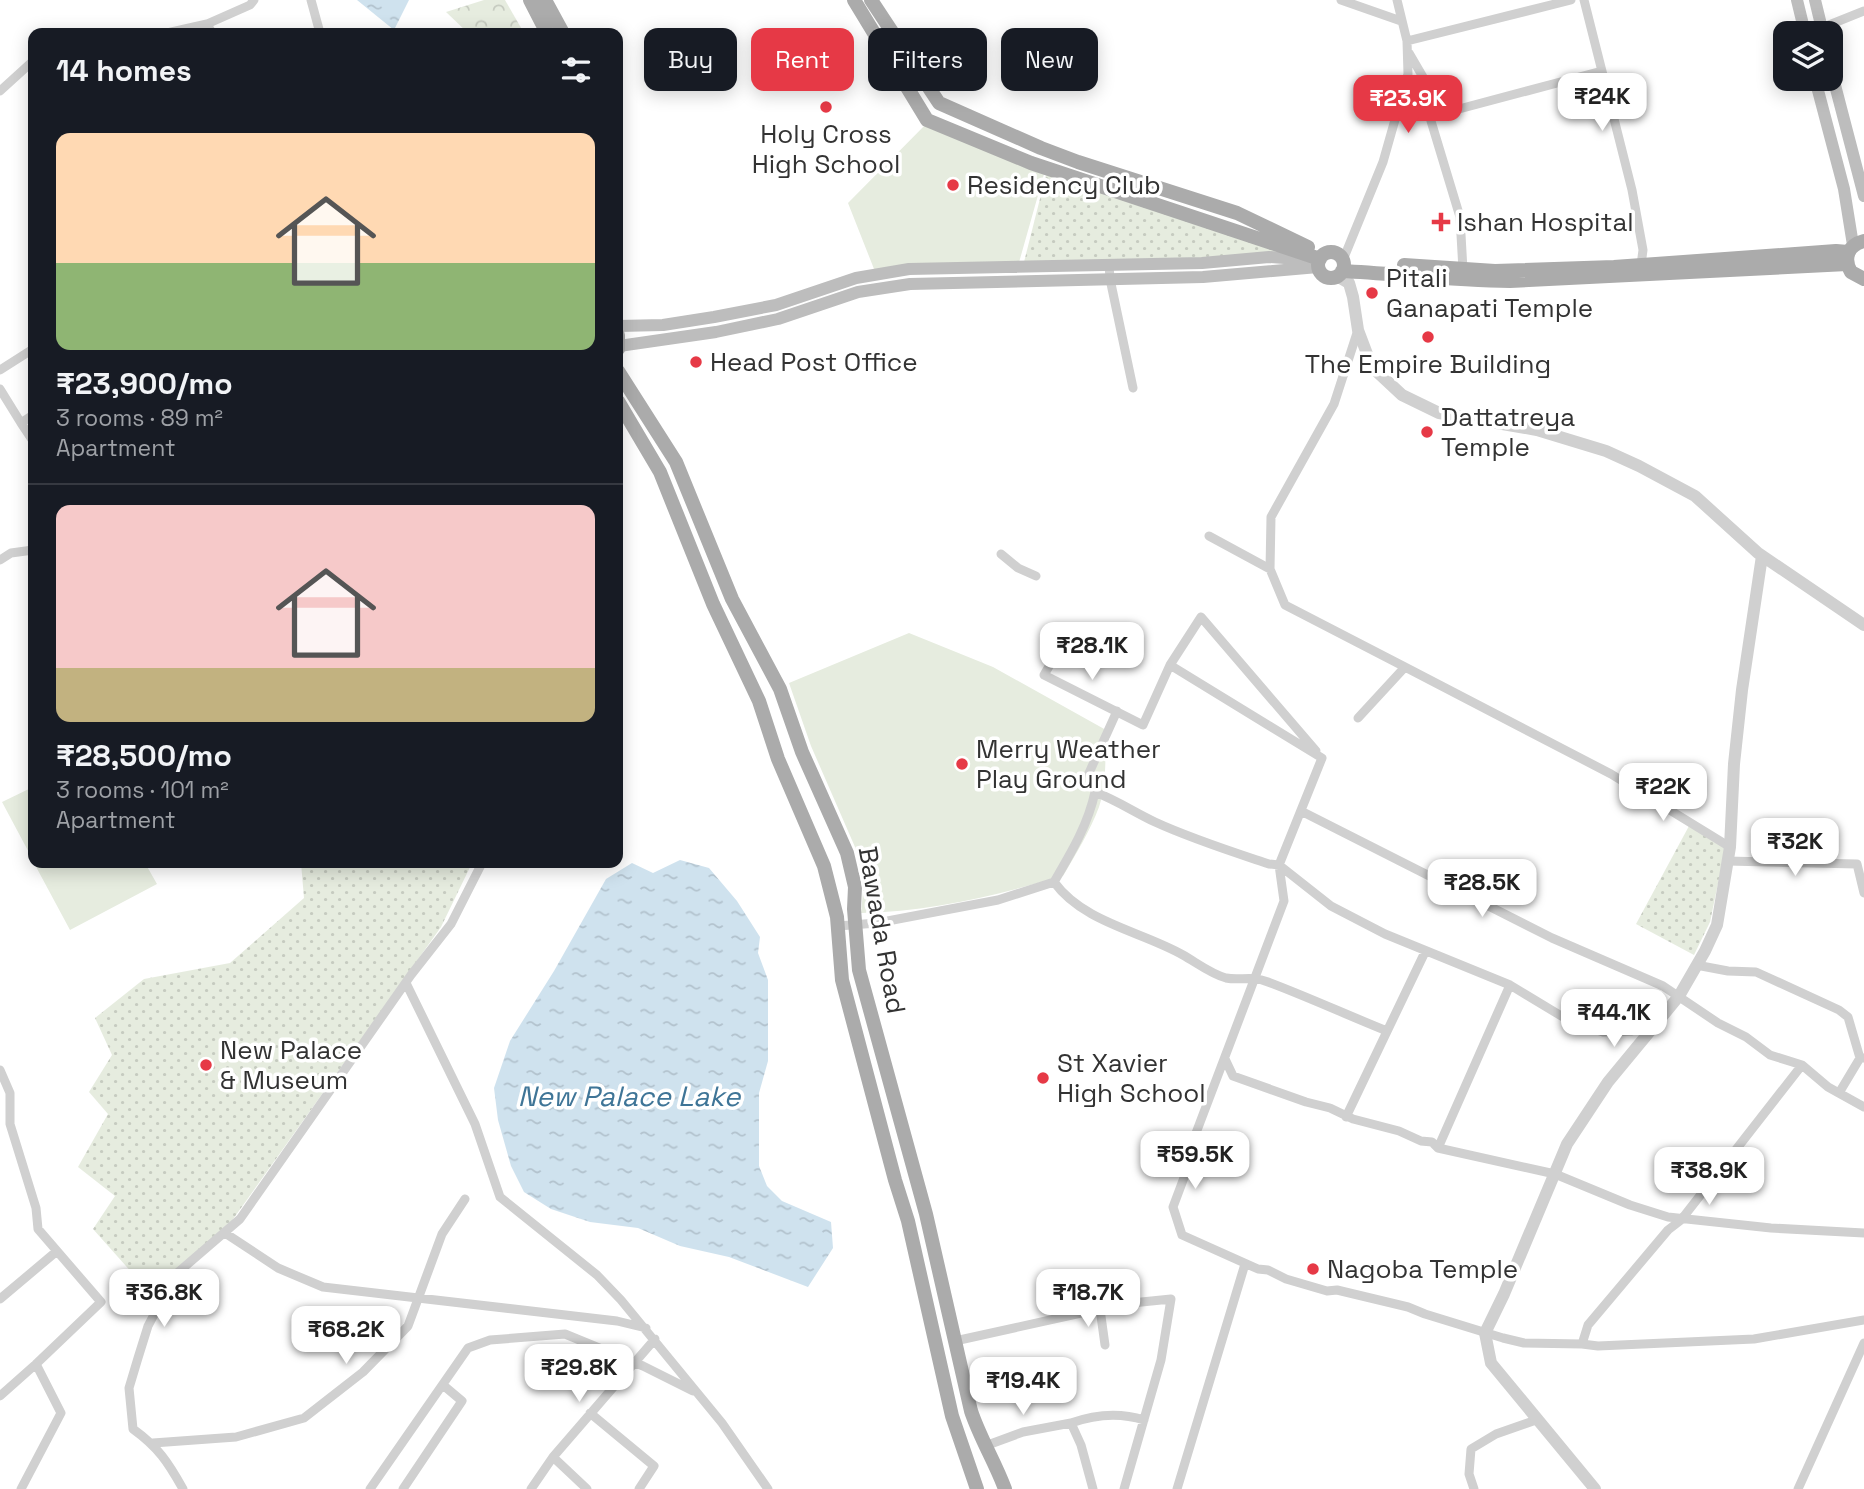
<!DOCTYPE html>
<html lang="en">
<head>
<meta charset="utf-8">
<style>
  :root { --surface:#171b24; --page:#242831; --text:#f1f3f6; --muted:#9ea1a6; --line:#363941; --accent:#e63946 }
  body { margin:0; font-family:"Space Grotesk",sans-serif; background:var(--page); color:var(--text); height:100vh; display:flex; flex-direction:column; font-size:26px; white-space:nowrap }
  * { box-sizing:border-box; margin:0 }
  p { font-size:23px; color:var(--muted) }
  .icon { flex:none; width:38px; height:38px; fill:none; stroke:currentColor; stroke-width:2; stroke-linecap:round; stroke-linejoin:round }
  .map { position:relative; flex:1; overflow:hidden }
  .drawer { position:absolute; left:28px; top:28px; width:595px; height:840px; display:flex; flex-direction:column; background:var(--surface); border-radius:14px; box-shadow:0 4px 18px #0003 }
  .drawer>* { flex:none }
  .hud { position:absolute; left:644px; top:28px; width:665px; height:63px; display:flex; gap:14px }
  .controls { position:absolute; left:1773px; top:21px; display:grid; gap:14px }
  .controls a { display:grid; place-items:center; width:70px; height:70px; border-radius:14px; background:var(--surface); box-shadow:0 4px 18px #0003; font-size:35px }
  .price { position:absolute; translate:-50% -60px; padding:0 16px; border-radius:14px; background:#fff; color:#222; font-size:23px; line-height:46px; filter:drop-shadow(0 2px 4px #0008) }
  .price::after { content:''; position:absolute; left:50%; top:42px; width:21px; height:16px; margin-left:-10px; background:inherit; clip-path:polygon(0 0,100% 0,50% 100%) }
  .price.active { background:var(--accent); color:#fff }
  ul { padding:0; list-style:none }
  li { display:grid; align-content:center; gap:14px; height:371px; padding:0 28px }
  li+li { border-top:2px solid var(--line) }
  li span { display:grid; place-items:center; height:217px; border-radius:14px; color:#555 }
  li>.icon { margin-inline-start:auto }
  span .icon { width:126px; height:126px; fill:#fffc; stroke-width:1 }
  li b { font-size:30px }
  h2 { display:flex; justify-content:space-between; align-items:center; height:84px; padding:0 28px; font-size:30px }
  .tag { padding:0 24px; border-radius:14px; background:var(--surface); box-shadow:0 4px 18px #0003; font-size:24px; line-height:63px }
  .tag.active { background:var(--accent); color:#fff }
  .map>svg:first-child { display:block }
</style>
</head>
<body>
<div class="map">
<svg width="1864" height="1489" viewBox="0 0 1864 1489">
  <defs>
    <pattern id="forest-crowns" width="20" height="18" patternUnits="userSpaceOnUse" patternTransform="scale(1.75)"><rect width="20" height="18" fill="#e6ecdf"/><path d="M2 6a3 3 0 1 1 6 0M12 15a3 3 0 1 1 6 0" fill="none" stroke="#c6cbc0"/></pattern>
    <pattern id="park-dots" width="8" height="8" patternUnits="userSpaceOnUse" patternTransform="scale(1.75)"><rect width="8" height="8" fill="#e6ecdf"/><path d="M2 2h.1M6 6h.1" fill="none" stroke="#c6cbc0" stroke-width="1.8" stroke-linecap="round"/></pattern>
    <pattern id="water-ripples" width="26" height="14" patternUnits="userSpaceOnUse" patternTransform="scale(1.75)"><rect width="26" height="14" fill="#cfe2ee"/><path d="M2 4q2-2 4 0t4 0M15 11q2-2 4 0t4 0" fill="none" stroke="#b2c2cd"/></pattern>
  </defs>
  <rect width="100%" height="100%" fill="#fff"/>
  <path fill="url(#forest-crowns)" d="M 484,0 L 505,0 L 524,33 L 468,33 L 446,12 Z"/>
  <path fill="url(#park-dots)" d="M 1048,167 L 1320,259 L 1023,266 Z
    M 1689,826 L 1726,845 L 1710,922 L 1694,955 L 1636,924 Z
    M 301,863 L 472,863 L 441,927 L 231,1222 L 150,1293 L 93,1229 L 115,1196 L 78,1167 L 108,1114 L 89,1092 L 112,1055 L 95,1018 L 144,979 L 230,963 L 304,898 Z"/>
  <path fill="#e6ecdf" d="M 929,121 L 1046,167 L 1018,266 L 876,274 L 848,203 Z
    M 909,633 L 993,667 L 1106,730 C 1105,755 1107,783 1099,807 C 1090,831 1076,854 1063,876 C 997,895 929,912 861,913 L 864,881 L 855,847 L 811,746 L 789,683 Z
    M 33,787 L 33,860 L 2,802 Z
    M 34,863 L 145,863 L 157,884 L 70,930 Z"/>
  <path fill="url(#water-ripples)" d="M 357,0 L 409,0 L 394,30 Z
    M 680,860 L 709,868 L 737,901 L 760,937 L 758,953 L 768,980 L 768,1061 L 759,1093 L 759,1166 L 767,1186 L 782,1201 L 831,1222 L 833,1248 L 808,1287 L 729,1257 L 680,1246 L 638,1228 L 590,1222 L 551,1209 L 524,1192 L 511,1166 L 498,1120 L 494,1088 L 510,1041 L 554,971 L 606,879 L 632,863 L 653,873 Z"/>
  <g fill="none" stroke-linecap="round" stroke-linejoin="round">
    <path stroke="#d0d0d0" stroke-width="9" d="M 311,0 L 320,33
      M 1341,0 L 1401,21
      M 1584,0 L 1632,190 L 1643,250 L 1641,265
      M 207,24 L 250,5 L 254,0
      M 167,33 L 207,24 L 212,33
      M 1809,33 L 1864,11
      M 1407,41 L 1571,0
      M 1409,53 L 1444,113 L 1602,71
      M 0,91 L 33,61
      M 1431,121 L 1460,217 L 1463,270
      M 1343,260 L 1383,162 L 1408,74 L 1407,41 L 1397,0
      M 1109,264 L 1110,279 L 1133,388
      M 0,370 L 33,349
      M 0,389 L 21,423 L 33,415
      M 21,423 L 33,441
      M 1209,536 L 1270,569
      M 1001,554 L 1018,568 L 1036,576
      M 0,560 L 11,553 L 33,550
      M 1055,656 L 1044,675 L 1143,725 L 1170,665 L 1201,617 L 1316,751
      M 1170,665 L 1322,758 L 1279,865 L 1284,901 L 1196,1133 L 1185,1175 L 1173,1207 L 1182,1235 L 1258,1269 L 1268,1270 L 1286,1279 L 1327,1291 L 1337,1290 L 1408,1307 L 1425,1314 L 1503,1338 L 1524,1343 L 1582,1344
      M 1405,667 L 1611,774 L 1730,847
      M 1358,718 L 1405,667 L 1285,605 L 1270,569 L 1271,517 L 1334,404 L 1358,330
      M 1095,792 L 1089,773 L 1117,711
      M 1301,811 L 1552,938 L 1663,986 L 1718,1023 L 1746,1037 L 1770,1055 L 1802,1065 L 1828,1087 L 1864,1107
      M 1727,861 L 1857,864 L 1864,893
      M 1054,882 C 1084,923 1141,931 1183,955 C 1197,963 1211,974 1226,978 C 1241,981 1250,975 1268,982 C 1308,997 1347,1015 1387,1031
      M 838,926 L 877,923 L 998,900 L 1054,882 C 1071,853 1088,825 1095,792 C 1116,800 1134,812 1155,822 C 1192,839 1230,851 1269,864 L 1279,865 L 1331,906 L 1385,934 L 1510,985 L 1568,1020 L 1603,1032 L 1632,1031 L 1659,1019
      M 1696,965 L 1728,971 L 1756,972 L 1839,1010 L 1848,1017 L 1860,1058
      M 406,983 L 475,1124 L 500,1197 L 597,1275 L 621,1300 L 722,1423 L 768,1489
      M 1225,1059 L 1233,1076 L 1306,1102 L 1330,1108 L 1353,1119 L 1399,1131 L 1421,1141 L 1432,1142 L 1438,1148 L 1555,1174 L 1630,1205 L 1668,1217 L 1771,1228 L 1864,1233
      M 1802,1065 L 1681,1220 L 1668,1230 L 1588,1325 L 1582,1344 L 1598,1346 L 1754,1339 L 1864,1320
      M 0,1070 L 10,1093 L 10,1124 L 36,1208 L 38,1229 L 101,1302 L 36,1364 L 61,1413 L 21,1489
      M 1839,1093 L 1860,1058 L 1864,1058
      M 1346,1117 L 1425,952
      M 1438,1148 L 1510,985
      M 225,1233 L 278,1268 L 323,1287 L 617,1321 L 646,1328
      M 0,1299 L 57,1251
      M 1100,1309 L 1105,1345
      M 955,1341 L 1122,1304 L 1171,1299 L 1161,1360 L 1124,1489
      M 0,1396 L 36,1364
      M 590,1413 L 654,1466 L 639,1489
      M 153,1443 L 236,1437 L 304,1418 L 363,1372 L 408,1326 L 442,1234 L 465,1199
      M 985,1446 L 1023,1432 L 1071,1423
      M 553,1457 L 587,1489
      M 183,1489 C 168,1462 158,1447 133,1429 L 129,1388 L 138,1358 L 148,1326 L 175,1275 L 240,1219 L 411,975 L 451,924 L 482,863
      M 370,1489 L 468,1348 L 490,1340 L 565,1334 L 643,1366 L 693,1391
      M 403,1489 L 462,1401 L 443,1385
      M 531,1489 L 553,1457 L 655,1339
      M 1093,1489 L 1081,1445 L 1071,1423 C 1096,1414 1119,1412 1144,1420
      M 1177,1489 L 1245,1264
      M 1474,1489 L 1469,1474 L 1471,1449 L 1496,1434 L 1536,1420
      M 1798,1489 L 1864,1343"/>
    <path stroke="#d0d0d0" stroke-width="12" d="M 1337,276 L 1349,283 L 1353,297 L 1358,330 L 1372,367 L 1402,395 L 1439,413 L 1537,430 L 1606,451 L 1639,466 L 1695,496 L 1758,553 L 1864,625
      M 1595,1489 L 1491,1363 L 1485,1333 L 1504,1294 L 1567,1144 L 1608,1082 L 1679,996 L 1705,951 L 1717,925 L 1730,847 L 1734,764 L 1742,690 L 1762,556"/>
    <path stroke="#bdbdbd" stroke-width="12" d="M 1797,0 L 1805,33
      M 1815,0 L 1823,33
      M 1830,66 L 1864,196
      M 1815,79 L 1844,189 L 1853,245
      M 618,326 L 663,325 L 714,317 L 776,305 L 856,278 L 909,269 L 1202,263 L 1269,257 L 1313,260
      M 619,346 L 716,332 L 778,319 L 858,292 L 910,284 L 1203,277 L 1318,267"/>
    <path stroke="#ababab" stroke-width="14" d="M 530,0 L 547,33
      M 545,0 L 563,33
      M 854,0 L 927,120 L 1031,163 L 1320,259
      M 871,0 L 939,103 L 1041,148 L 1078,162 L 1237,213 L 1308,247
      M 1864,241 C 1848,245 1843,258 1851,272 L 1864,279
      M1318 265a13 13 0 1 1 26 0a13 13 0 1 1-26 0Z
      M 1404,265 L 1495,271 L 1614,267 L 1836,251 L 1848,252
      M 1342,271 C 1398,274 1453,280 1510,281 L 1847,264
      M 618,335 L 618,349
      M 618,371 L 676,462 L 732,599 L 780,689 L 802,752 L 847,853 L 855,887 L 854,909 L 859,970 L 926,1214 L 971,1411 C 980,1438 995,1462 1005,1489
      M 618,401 L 660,472 L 713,604 L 759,701 L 778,759 L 824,866 L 837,917 L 842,980 L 895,1180 L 908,1221 L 952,1416 L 977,1489"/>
  </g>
  <g fill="#e63946" stroke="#fff" stroke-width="2.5">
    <circle cx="826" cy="107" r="7"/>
    <circle cx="953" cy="185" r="7"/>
    <path d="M1437.5 211.5h7v7h7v7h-7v7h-7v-7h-7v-7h7z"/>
    <circle cx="1372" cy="293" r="7"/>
    <circle cx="1428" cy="337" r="7"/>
    <circle cx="696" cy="362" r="7"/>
    <circle cx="1427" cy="432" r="7"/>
    <circle cx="962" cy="764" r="7"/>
    <circle cx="206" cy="1065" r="7"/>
    <circle cx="1043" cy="1078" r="7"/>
    <circle cx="1313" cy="1269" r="7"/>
  </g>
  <g text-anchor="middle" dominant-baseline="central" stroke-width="7" stroke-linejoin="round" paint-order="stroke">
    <g font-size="26" fill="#333" stroke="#fff" text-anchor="start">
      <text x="826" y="134" text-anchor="middle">Holy Cross<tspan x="826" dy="30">High School</tspan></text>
      <text x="967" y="185">Residency Club</text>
      <text x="1457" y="222">Ishan Hospital</text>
      <text x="1386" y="278">Pitali<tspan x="1386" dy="30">Ganapati Temple</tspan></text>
      <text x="710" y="362">Head Post Office</text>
      <text x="1428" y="364" text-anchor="middle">The Empire Building</text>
      <text x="1441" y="417">Dattatreya<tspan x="1441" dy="30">Temple</tspan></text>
      <text x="976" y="749">Merry Weather<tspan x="976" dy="30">Play Ground</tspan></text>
      <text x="220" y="1050">New Palace<tspan x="220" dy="30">&amp; Museum</tspan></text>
      <text x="1057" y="1063">St Xavier<tspan x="1057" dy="30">High School</tspan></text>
      <text x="1327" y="1269">Nagoba Temple</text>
    </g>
    <g font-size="26" fill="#333" stroke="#fff">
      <text transform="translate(882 930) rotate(80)">Bawada Road</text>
    </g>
    <g font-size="28" font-style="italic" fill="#3f7597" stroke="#fff">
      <text x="629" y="1096">New Palace Lake</text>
    </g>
  </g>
</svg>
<div class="controls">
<a><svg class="icon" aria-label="layers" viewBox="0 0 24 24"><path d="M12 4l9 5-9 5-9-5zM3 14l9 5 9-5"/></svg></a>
</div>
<b class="price" style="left:1602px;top:133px">₹24K</b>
<b class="price active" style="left:1408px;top:135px">₹23.9K</b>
<b class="price" style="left:1092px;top:682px">₹28.1K</b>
<b class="price" style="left:1663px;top:823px">₹22K</b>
<b class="price" style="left:1795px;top:878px">₹32K</b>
<b class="price" style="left:1482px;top:919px">₹28.5K</b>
<b class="price" style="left:1614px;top:1049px">₹44.1K</b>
<b class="price" style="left:1195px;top:1191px">₹59.5K</b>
<b class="price" style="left:1709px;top:1207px">₹38.9K</b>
<b class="price" style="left:164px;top:1329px">₹36.8K</b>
<b class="price" style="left:1088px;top:1329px">₹18.7K</b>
<b class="price" style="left:346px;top:1366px">₹68.2K</b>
<b class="price" style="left:579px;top:1404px">₹29.8K</b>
<b class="price" style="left:1023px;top:1417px">₹19.4K</b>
<div class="hud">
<a class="tag">Buy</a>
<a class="tag active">Rent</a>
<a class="tag">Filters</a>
<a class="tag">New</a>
</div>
<section class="drawer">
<h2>14 homes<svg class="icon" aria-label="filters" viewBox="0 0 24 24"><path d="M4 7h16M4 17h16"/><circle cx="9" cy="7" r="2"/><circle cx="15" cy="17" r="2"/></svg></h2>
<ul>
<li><span style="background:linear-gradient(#ffd9b3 60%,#8fb573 0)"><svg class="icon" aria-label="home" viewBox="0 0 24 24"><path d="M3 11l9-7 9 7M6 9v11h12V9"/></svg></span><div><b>₹23,900/mo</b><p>3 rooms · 89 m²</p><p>Apartment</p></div></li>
<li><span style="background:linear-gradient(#f6c9c9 75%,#c2b280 0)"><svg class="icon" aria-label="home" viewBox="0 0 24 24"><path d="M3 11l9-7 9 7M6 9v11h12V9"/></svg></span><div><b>₹28,500/mo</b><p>3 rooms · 101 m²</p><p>Apartment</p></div></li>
</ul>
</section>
</div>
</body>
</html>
